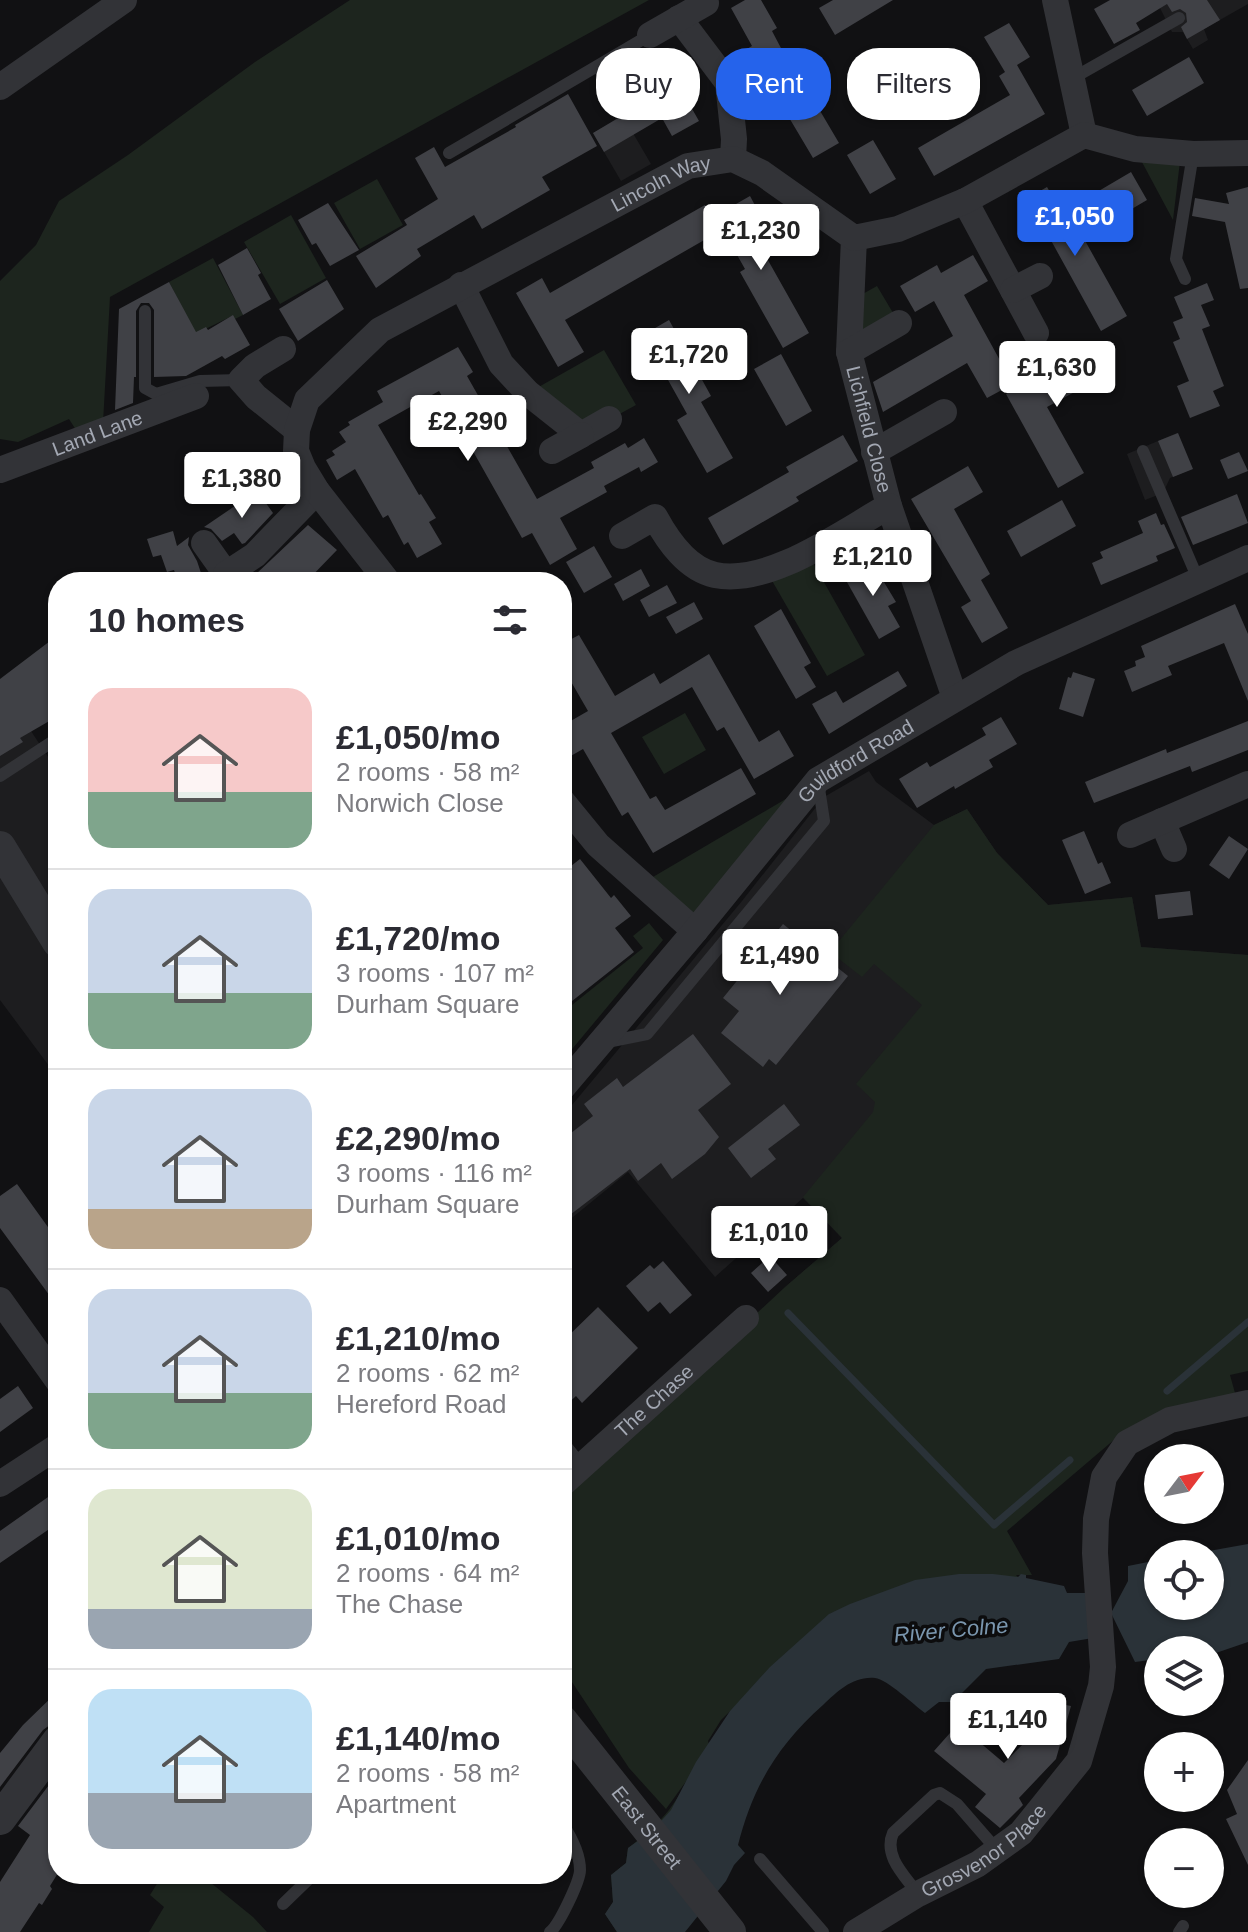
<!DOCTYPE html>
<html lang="en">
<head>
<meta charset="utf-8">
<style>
  :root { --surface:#fff; --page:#f7f7f7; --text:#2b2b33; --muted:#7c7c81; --line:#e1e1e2; --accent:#2563eb }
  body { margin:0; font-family:Arial,sans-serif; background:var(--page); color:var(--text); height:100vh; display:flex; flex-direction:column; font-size:30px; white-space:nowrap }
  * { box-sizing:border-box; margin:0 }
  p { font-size:26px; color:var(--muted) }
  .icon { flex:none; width:44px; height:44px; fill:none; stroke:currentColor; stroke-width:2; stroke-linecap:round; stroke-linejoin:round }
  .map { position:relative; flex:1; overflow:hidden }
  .side { position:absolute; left:48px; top:572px; width:524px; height:1312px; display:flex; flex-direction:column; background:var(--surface); border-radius:32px; box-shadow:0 2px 6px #0004 }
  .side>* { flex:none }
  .top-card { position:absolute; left:596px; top:48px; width:532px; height:72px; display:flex; gap:16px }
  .needle { width:52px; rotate:58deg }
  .buttons { position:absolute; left:1144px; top:1444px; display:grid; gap:16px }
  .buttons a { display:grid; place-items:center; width:80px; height:80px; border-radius:50%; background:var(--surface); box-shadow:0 2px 6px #0004; font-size:40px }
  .price { position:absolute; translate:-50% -68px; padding:0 18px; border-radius:8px; background:#fff; color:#222; font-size:26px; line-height:52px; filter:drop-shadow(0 2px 4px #0008) }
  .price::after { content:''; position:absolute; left:50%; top:48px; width:24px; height:18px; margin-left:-12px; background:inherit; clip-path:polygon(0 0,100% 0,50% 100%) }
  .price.selected { background:var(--accent); color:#fff }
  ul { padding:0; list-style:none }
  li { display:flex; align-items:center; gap:24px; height:200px; padding:0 40px }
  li+li { border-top:2px solid var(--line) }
  li span { display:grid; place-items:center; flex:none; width:224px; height:160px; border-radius:24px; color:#555 }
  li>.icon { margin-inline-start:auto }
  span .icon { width:96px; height:96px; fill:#fffc; stroke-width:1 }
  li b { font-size:34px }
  h2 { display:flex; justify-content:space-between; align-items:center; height:96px; padding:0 40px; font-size:34px }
  .pill { padding:0 28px; border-radius:32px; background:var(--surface); box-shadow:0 2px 6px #0004; font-size:28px; line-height:72px }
  .pill.selected { background:var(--accent); color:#fff }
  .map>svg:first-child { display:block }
</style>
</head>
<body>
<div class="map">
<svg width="1248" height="1932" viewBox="0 0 1248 1932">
  <rect width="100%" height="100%" fill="#111113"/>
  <path fill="#1d1d1f" d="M 1156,0 L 1248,0 L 1248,4 L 1204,29 L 1208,40 L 1193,49 L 1183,32 L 1172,32 Z
    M 623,116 L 651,164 L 621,181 L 593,133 Z
    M 1177,433 L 1192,469 L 1170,478 L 1163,493 L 1145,500 L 1127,454 Z
    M 0,684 L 58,772 L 58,1078 L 0,1000 Z
    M 869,771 L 876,782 L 934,825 L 967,809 L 997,853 L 1048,905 L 1132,897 L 1141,947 L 1248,955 L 784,1288 L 842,1238 L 803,1198 L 715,1277 L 628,1172 L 562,1226 L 562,1111 L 572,1105 L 742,901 L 824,797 Z"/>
  <path fill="#1d251e" d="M 350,0 L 649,0 L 110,297 L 103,423 L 76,430 L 69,419 L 18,442 L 0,439 L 0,281 L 36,245 L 59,201 L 128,155 L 255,62 Z
    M 1135,149 L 1181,153 L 1173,220 Z
    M 377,179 L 403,225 L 360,249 L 334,203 Z
    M 291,215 L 326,278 L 280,304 L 244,242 Z
    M 213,258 L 243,315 L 235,319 L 232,316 L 183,340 L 179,301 L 169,282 Z
    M 877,286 L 899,323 L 849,352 L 850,301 Z
    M 604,350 L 636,405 L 581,435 L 528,393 Z
    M 807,552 L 865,655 L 827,676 L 767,572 Z
    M 685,713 L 706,750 L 664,774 L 642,737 Z
    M 818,780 L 695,931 L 641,884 Z
    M 967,809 L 997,853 L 1048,905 L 1132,897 L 1141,947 L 1248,955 L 1248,1371 L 1230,1375 L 1235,1393 L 1115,1439 L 1007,1531 L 1032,1575 L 1016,1575 L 1018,1577 L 831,1613 L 721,1720 L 708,1741 L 711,1750 L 617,1932 L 605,1914 L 613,1902 L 611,1875 L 626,1863 L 628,1848 C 655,1828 673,1810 687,1780 L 666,1809 L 629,1768 L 562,1667 L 562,1494 L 784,1288 L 842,1238 L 803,1197 L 873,1112 L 875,1102 L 856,1084 L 922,1005 L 874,964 L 862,977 L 830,952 L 934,825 Z
    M 649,923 L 663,940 L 563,1060 L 562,1013 L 643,948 L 633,936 Z
    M 163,1874 L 200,1874 L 253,1917 L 267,1932 L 149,1932 L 164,1907 L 150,1895 Z"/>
  <path fill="#2a3238" d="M 1248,1544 L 1248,1642 L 1210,1655 L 1210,1650 L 1158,1650 L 1158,1659 L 1135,1662 L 1111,1613 L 1128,1581 L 1128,1566 L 1158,1560 L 1158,1606 L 1210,1606 L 1210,1554 L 1192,1554 Z
    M 959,1574 L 993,1574 L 1018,1577 L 1021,1574 L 1026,1575 L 1026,1578 L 1064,1586 L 1067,1593 L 1089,1593 L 1093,1638 L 1069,1642 L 1059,1659 L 986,1669 L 953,1702 L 939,1702 L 925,1713 C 914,1705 887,1679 875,1678 C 853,1676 838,1691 823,1705 C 778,1745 753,1786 738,1845 L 745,1853 L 734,1865 L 726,1881 L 685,1932 L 617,1932 L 605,1914 L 613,1902 L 611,1875 L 626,1863 L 628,1848 L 653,1830 L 671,1810 L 696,1762 L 730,1711 L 770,1667 L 829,1614 L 850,1604 L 915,1580 Z"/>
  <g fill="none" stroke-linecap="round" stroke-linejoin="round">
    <path stroke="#2a3238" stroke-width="7" d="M 788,1313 L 994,1525 L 1070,1460
      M 1167,1391 L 1248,1322"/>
  </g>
  <path fill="#404146" d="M 745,0 L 761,0 L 777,28 L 772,31 L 792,69 L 813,106 L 816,104 L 839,143 L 813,158 L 778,99 L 774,101 L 745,50 L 752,46 L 731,8 Z
    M 833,0 L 893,0 L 835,35 L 819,8 Z
    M 1110,0 L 1207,0 L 1220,20 L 1187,39 L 1181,27 L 1187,22 L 1186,13 L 1180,9 L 1172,12 L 1167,4 L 1136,23 L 1140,30 L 1114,44 L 1094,9 Z
    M 1009,23 L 1030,57 L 1017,65 L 1045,114 L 934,176 L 918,148 L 1010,95 L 999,76 L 1005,72 L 984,37 Z
    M 646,56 L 667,93 L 679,86 L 699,121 L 672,136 L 662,118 L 604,152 L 593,133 L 640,105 L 620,70 Z
    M 1189,57 L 1204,83 L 1147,116 L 1132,90 Z
    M 568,94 L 597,146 L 542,177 L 550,190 L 482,229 L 474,215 L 417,249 L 421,256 L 376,288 L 356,256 L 407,225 L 404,220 L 438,199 L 415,158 L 434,147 L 445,167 L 516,127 L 515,125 Z
    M 873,140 L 896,179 L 870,194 L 847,155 Z
    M 1131,172 L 1147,200 L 1113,220 L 1097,192 Z
    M 1047,187 L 1073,231 L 1078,228 L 1127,316 L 1101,331 L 1048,235 L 1042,239 L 1021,202 Z
    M 1248,187 L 1248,288 L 1240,289 L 1225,222 L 1192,216 L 1195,198 L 1229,204 L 1226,193 Z
    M 750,196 L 764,222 L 751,230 L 809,333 L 783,348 L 740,272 L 745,269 L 715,216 Z
    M 328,203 L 359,250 L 330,266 L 316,243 L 312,245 L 298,220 Z
    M 705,205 L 720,231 L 565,320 L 584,352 L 558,367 L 516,293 L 542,278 L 550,293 Z
    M 247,248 L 261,273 L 258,275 L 271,299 L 243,315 L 218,265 Z
    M 973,255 L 988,281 L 964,295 L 1013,384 L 987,398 L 967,363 L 883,412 L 873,382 L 953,336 L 934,301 L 915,312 L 900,286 L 937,265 L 941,273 Z
    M 327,280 L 344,309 L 298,341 L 279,309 Z
    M 169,282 L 196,332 L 206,327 L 208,330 L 233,315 L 250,345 L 225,359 L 222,356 L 186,376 L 154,377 L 154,310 L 149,303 L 141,303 L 136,311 L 136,377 L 134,377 L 133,403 L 115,410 L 119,309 Z
    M 1207,283 L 1214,300 L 1201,305 L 1210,326 L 1202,329 L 1224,386 L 1213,391 L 1220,406 L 1190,418 L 1177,386 L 1189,381 L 1173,342 L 1180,339 L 1173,322 L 1183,318 L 1174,297 Z
    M 669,320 L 711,396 L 701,402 L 733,458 L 707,473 L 677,420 L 687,414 L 643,335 Z
    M 1101,344 L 1115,370 L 1047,407 L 1084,473 L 1058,488 L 1006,394 Z
    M 458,347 L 473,372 L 467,376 L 537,499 L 594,468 L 591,462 L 625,443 L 628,448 L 644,438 L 658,462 L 641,472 L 639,467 L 604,486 L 607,492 L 560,518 L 577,549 L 550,565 L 532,533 L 522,538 L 439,391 L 378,425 L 419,495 L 421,494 L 436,518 L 429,522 L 442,544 L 437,547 L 417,558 L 408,542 L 404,545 L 388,515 L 383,518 L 355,469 L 337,480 L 326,460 L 335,455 L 332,451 L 346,442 L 339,432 L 350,425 L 348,422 L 383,402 L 377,391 Z
    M 781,354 L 812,411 L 786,426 L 754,369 Z
    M 1178,433 L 1193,469 L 1173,477 L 1158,441 Z
    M 843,435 L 858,461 L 796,497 L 799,501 L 723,545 L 708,518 L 789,472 L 786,467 Z
    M 1239,452 L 1248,471 L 1228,479 L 1220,460 Z
    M 968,466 L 983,492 L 954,509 L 990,574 L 981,580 L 1008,628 L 982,643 L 961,607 L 971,601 L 911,499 Z
    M 1237,494 L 1248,523 L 1193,545 L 1181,517 Z
    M 251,495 L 257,504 L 263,499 L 273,513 L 245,543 L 242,544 L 234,533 L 222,541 L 211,529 L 204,527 Z
    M 1062,500 L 1076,526 L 1021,557 L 1007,531 Z
    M 1156,513 L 1161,525 L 1164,524 L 1175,548 L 1156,556 L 1158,561 L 1101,585 L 1092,563 L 1103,558 L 1100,552 L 1143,533 L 1138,521 Z
    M 308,525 L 337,550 L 306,582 L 261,582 L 256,574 Z
    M 173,531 L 177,546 L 189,537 L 188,545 L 197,561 L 204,582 L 178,582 L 174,570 L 167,572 L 161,555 L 153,557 L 147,539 Z
    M 594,546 L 612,577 L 584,593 L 566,562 Z
    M 870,559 L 896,602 L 888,606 L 900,627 L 879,639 L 843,575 Z
    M 641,569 L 650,586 L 623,601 L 614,584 Z
    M 667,585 L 677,603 L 649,617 L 640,600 Z
    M 694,602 L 703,619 L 676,634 L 666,617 Z
    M 1235,604 L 1248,634 L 1248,701 L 1224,643 L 1168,666 L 1172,675 L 1132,692 L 1124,671 L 1136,666 L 1135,661 L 1145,657 L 1141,646 Z
    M 781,609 L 811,663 L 804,667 L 816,687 L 796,699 L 754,626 Z
    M 58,635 L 58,716 L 20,738 L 23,742 L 0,756 L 0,679 Z
    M 579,635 L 615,696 L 654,673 L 660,684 L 709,654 L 759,742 L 779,730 L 794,756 L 754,779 L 724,727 L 717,731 L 692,687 L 611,733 L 650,799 L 656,796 L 665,810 L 741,768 L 756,794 L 653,853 L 628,812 L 622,816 L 583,749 L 569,757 L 562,744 L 562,726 L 588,711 L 562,666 L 562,644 Z
    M 898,671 L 907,686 L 829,734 L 812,704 L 836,691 L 843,703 Z
    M 1073,672 L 1095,679 L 1083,717 L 1059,709 L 1068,677 L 1071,678 Z
    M 1001,717 L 1017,744 L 989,760 L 993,767 L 955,789 L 954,786 L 917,808 L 899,779 L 927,762 L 930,767 L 986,735 L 982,728 Z
    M 1248,721 L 1248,750 L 1192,772 L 1190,766 L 1094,803 L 1085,782 L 1166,749 L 1167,753 Z
    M 1084,831 L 1098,864 L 1102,862 L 1111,883 L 1085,894 L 1062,840 Z
    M 1229,836 L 1248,849 L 1229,879 L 1209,865 Z
    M 580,859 L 611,898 L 614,895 L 631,916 L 615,928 L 634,952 L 562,1009 L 562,873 Z
    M 1190,891 L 1193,915 L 1158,919 L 1155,895 Z
    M 783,924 L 848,976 L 776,1065 L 769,1059 L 763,1067 L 721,1033 L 739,1011 L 723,998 Z
    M 693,1034 L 731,1084 L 698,1110 L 719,1137 L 705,1154 L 672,1179 L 661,1163 L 638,1181 L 630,1169 L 562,1221 L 562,1140 L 593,1116 L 584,1104 L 617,1078 L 623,1087 Z
    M 784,1104 L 800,1125 L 768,1149 L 776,1159 L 751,1178 L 728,1148 Z
    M 17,1184 L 58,1241 L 58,1307 L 0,1228 L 0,1196 Z
    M 770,1256 L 787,1275 L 768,1292 L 751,1273 Z
    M 663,1261 L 692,1295 L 670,1314 L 660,1302 L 648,1312 L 626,1286 L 650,1265 L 654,1269 Z
    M 598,1307 L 638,1348 L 582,1403 L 576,1396 L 562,1409 L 562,1342 Z
    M 18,1386 L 33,1408 L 0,1432 L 0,1399 Z
    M 58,1490 L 58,1523 L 0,1563 L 0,1531 Z
    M 58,1691 L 58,1719 L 43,1730 L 0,1787 L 0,1753 L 23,1725 Z
    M 1035,1699 L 1071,1706 L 1056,1759 L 1019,1798 L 1023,1805 L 1000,1828 L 975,1807 L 986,1794 L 934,1751 L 958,1724 L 1004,1763 L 1026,1741 Z
    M 1248,1760 L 1248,1865 L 1226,1819 L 1237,1814 L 1227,1790 Z
    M 58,1773 L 58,1873 L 50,1886 L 52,1889 L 42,1905 L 39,1903 L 20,1932 L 0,1932 L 0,1882 L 30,1835 L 18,1826 Z"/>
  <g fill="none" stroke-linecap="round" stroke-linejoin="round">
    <path stroke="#323337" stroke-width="12" d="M 1073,78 L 1179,18
      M 449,153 L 650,35
      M 1185,279 L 1176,259 L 1193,154
      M 145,311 L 145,388 L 156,394 L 200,381 L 241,380
      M 1143,451 L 1198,579
      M 0,776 L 58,738
      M 607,1042 L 647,1034 L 824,821 L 818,782
      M 562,1441 L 582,1466
      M 760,1859 L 823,1932
      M 918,1894 C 905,1876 883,1856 893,1833 L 934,1795 L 940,1793 L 957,1804 L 997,1850
      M 283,1904 L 314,1874
      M 550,1932 C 559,1925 580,1881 580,1870 C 580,1854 570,1835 562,1823
      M 1179,1932 L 1183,1926"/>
    <g stroke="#323337" stroke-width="26">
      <path d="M 1055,0 L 1084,135"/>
      <path d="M 679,18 L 728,83 L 734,139 L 733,159"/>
      <path d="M 650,35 L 706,3"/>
      <path d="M 0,87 L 124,0"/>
      <path d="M 965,201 L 1036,333"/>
      <path id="s1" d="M 854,238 L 849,352 L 889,506"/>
      <path d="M 461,285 L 501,364 L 528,393 L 581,435 L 609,419"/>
      <path d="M 1013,290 L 1040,276"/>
      <path d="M 283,349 L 255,366 L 241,380 L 256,397 L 297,430"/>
      <path d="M 849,352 L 899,323"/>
      <path d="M 552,451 L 581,435"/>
      <path d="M 874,452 L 944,412"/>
      <path id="s2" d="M 0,470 L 196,396"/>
      <path d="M 622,536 L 655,517 C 668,541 687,569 715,575 C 770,586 842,532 889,506 L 955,698"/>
      <path d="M 204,543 L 226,574"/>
      <path d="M 231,582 L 226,574 L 255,555 L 317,491"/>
      <path id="s3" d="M 388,582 L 317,491 L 303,468 L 296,451 L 297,430 L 307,400 L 380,330 L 688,166 L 733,159 L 762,173 L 854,238 L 898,229 L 965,201 L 1084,135 L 1135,149 L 1193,154 L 1248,153"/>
      <path d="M 562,801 L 598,845 L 695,931"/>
      <path d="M 1162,821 L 1174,849"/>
      <path d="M 1130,835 L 1248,784"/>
      <path id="s4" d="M 562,1088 L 695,931 L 818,780 L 1016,663 L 1248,558"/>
      <path d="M 0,1300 L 58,1381"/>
      <path d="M 0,1484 L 58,1446"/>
      <path id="s5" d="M 562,1484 L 746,1318"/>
      <path id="s6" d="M 856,1932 L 918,1894 L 978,1864 L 1021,1833 L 1079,1761 L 1101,1686 L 1103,1667 L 1095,1553 L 1096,1519 L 1104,1477 L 1127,1443 L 1170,1420 L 1248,1403"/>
    </g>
    <g stroke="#323337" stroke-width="32">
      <path d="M 0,847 L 58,942"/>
      <path id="s7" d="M 562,1721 L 730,1932"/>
      <path d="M 0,1819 L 58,1741"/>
    </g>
  </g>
  <g text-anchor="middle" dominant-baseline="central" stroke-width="7" stroke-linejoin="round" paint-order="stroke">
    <g font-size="20" fill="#a3a8b3" stroke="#0c0c0d">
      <text stroke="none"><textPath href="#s3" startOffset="632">Lincoln Way</textPath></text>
      <text stroke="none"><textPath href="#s1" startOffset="194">Lichfield Close</textPath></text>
      <text stroke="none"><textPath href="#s2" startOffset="104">Land Lane</textPath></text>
      <text stroke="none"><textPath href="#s4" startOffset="442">Guildford Road</textPath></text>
      <text stroke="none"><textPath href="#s5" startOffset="124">The Chase</textPath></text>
      <text stroke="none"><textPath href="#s7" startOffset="136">East Street</textPath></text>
      <text stroke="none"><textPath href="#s6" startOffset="152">Grosvenor Place</textPath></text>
    </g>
    <g font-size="22" font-style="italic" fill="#7a96ae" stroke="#0c0c0d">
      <text transform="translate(951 1630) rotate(-5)">River Colne</text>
    </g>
  </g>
</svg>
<div class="buttons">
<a><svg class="needle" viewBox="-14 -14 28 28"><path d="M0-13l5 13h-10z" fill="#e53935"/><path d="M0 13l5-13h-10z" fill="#7c7c81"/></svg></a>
<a><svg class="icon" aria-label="locate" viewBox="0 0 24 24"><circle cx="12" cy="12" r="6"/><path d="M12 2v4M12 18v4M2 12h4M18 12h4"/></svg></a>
<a><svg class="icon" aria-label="layers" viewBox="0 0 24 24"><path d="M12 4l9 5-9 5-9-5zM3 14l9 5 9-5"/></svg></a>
<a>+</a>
<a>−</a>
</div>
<b class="price selected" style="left:1075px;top:258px">£1,050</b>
<b class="price" style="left:761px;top:272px">£1,230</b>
<b class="price" style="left:689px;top:396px">£1,720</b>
<b class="price" style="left:1057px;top:409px">£1,630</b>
<b class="price" style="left:468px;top:463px">£2,290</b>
<b class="price" style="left:242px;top:520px">£1,380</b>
<b class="price" style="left:873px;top:598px">£1,210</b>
<b class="price" style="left:780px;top:997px">£1,490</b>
<b class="price" style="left:769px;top:1274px">£1,010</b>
<b class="price" style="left:1008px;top:1761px">£1,140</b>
<div class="top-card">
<a class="pill">Buy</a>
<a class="pill selected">Rent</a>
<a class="pill">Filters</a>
</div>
<section class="side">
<h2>10 homes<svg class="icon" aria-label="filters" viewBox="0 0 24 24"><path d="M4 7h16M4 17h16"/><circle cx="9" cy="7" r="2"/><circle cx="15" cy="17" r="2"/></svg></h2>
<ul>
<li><span style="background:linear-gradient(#f6c9c9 65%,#7fa58c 0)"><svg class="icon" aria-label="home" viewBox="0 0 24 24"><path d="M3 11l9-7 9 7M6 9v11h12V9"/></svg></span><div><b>£1,050/mo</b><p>2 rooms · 58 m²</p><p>Norwich Close</p></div></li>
<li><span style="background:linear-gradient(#c9d6e8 65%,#7fa58c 0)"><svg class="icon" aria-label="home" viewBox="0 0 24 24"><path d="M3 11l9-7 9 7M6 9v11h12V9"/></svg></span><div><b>£1,720/mo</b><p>3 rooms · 107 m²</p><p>Durham Square</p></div></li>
<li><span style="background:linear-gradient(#c9d6e8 75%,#b9a48a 0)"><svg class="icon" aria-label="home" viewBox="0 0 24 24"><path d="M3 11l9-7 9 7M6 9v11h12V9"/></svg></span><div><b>£2,290/mo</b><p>3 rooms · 116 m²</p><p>Durham Square</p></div></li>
<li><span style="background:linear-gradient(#c9d6e8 65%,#7fa58c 0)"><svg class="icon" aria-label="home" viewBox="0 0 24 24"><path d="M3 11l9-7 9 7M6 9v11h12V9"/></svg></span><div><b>£1,210/mo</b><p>2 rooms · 62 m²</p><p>Hereford Road</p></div></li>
<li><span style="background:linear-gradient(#dfe7d0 75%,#9aa5b1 0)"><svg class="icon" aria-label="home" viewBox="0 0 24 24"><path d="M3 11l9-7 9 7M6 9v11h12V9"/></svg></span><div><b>£1,010/mo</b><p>2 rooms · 64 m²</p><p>The Chase</p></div></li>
<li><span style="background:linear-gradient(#bfe0f5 65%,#9aa5b1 0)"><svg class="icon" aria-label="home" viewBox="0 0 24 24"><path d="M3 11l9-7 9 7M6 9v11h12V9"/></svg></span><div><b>£1,140/mo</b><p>2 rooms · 58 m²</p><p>Apartment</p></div></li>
</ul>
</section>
</div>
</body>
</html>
